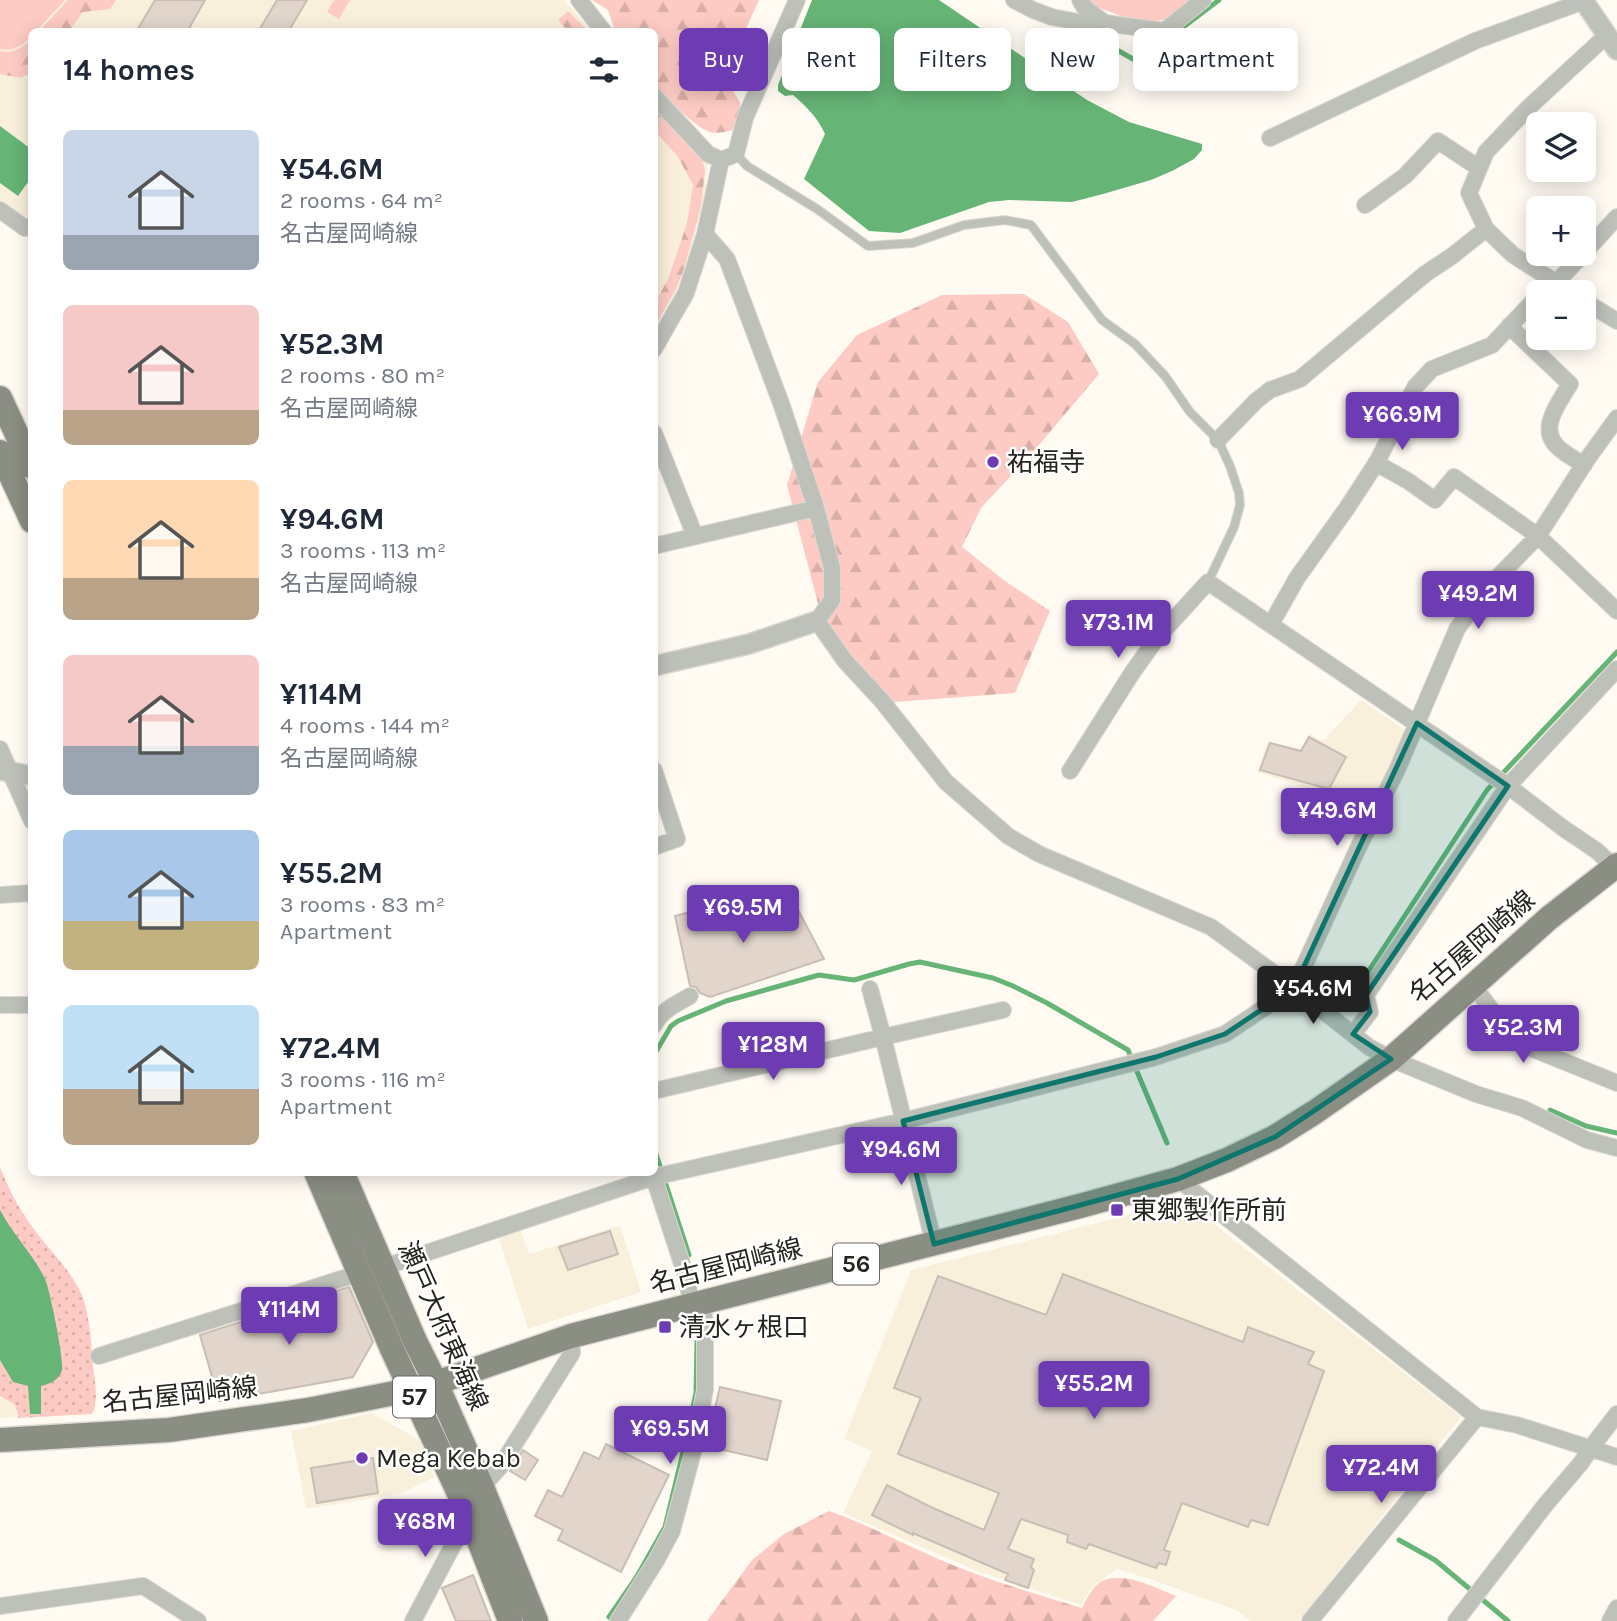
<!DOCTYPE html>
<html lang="en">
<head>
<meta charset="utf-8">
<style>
  :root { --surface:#fff; --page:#f2f2f3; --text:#1f2937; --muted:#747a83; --accent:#6d3cb3 }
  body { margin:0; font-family:Karla,"Noto Sans JP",sans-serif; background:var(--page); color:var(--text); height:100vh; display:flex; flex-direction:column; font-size:26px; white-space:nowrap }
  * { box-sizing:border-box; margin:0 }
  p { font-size:23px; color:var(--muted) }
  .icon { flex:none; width:38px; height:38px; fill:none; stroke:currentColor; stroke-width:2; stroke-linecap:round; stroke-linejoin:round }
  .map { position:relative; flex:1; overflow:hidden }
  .details { position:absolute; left:28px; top:28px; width:630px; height:1148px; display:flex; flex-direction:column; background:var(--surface); border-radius:10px; box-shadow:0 4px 18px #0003 }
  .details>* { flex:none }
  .top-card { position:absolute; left:679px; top:28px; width:665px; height:63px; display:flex; gap:14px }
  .buttons { position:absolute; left:1526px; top:112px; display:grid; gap:14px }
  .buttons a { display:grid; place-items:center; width:70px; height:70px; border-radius:10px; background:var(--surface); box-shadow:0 4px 18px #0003; font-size:35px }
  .price { position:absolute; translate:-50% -60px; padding:0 16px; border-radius:7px; background:var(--accent); color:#fff; font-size:23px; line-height:46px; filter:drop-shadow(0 2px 4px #0008) }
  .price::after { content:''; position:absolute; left:50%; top:42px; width:21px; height:16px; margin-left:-10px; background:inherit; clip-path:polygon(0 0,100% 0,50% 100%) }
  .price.current { background:#222; color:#fff }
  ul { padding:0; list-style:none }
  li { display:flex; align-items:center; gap:21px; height:175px; padding:0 35px }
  li span { display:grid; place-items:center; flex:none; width:196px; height:140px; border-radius:10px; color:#555 }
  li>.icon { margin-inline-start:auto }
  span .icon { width:84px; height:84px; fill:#fffc; stroke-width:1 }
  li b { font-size:30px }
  h2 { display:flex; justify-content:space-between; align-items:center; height:84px; padding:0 35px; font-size:30px }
  .tag { padding:0 24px; border-radius:10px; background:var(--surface); box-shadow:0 4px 18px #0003; font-size:24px; line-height:63px }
  .tag.current { background:var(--accent); color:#fff }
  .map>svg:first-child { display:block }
</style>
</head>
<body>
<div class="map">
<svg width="1617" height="1621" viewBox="0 0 1617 1621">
  <defs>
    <pattern id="forest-firs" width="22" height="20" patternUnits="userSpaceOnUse" patternTransform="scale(1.75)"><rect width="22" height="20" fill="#fdcbc3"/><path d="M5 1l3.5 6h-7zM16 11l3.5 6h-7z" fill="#d9aea7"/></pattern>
    <pattern id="park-dots" width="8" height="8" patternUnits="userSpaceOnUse" patternTransform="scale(1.75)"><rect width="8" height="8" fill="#fdcbc3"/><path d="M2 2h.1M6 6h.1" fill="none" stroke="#d9aea7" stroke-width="1.8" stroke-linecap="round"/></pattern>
  </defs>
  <rect width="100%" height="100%" fill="#fffbf3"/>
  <path fill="#f9f0dc" d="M 0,0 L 564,0 L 592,31 L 32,32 L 31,221 L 17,216 L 0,204 Z
    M 655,104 L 709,162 L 707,167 L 705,196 L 684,276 L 679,290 L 655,331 Z
    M 1361,700 L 1402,728 L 1405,732 L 1389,770 L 1371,804 L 1366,807 L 1257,772 L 1268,741 L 1300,749 L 1309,734 L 1323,741 Z
    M 1184,1201 L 1461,1417 L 1299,1621 L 1251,1621 L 1236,1610 L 1150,1579 L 1117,1569 L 1093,1586 L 1081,1605 L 977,1571 L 843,1513 L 872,1451 L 844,1439 L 911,1270 Z
    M 620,1225 L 641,1292 L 528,1329 L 498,1235 L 520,1228 L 529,1254 Z
    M 0,1398 L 10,1401 L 16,1407 L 17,1417 L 0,1418 Z
    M 372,1413 L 419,1440 L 434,1477 L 402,1493 L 306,1509 L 291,1431 Z"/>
  <path fill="#fdcbc3" d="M 0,0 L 65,0 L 36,31 L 32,32 L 31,37 C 24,45 12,52 0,49 Z
    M 334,0 L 350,0 L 339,19 L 327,12 Z
    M 1087,0 L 1192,0 C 1185,6 1177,13 1169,17 C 1147,30 1110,12 1088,3 Z"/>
  <path fill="url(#forest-firs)" d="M 68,0 L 116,0 L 110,9 L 83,12 L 69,31 L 39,31 Z
    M 592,0 L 759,0 L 727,70 L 729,85 L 740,102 L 740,116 L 733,130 C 725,132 718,134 710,132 C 696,128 668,99 656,88 L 654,86 L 654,32 L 615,31 L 608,10 Z
    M 568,11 L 588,31 L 568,31 L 558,20 Z
    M 31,39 L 31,73 L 20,78 L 0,74 L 0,51 C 12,54 23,48 31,39 Z
    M 655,107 L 681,138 L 702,159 L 705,170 L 701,206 L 683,272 L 676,289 L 655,326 L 655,303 L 668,279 L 677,253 L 687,223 L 693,185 L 678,157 L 655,131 Z
    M 1024,294 L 1068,322 L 1099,374 L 1033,452 L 981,508 L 962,547 L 1005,581 L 1050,611 L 1015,693 L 894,702 L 863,675 L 822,619 L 787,485 L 818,382 L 857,335 L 942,295 Z
    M 829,1511 C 866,1524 902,1543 938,1559 C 984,1579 1033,1593 1082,1608 C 1085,1602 1089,1594 1093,1589 C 1112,1564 1153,1587 1176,1596 L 1153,1621 L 707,1621 L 752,1560 L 784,1534 Z"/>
  <path fill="url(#park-dots)" d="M 0,1167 C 8,1188 19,1209 33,1228 C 49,1250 69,1268 81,1293 C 89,1310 92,1347 93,1367 C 95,1381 99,1401 92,1414 L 18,1418 C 16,1400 12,1404 0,1396 Z"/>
  <path fill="#66b476" d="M 812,0 L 939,0 L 1087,100 L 1129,122 L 1202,144 L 1202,150 L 1194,159 L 1172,171 L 1151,180 L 1103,194 L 1072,202 L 1009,200 L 989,202 L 900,233 L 869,231 L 804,179 L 825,134 C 818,118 806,106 793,95 L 785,96 L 778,91 L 778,85 Z
    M 0,126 L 31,149 L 31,178 L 18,196 L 0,183 Z
    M 0,1210 C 13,1235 33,1254 45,1279 C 50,1290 64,1360 62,1370 C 59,1380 50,1384 41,1386 L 41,1414 L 30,1414 L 28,1386 L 13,1382 L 0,1360 Z"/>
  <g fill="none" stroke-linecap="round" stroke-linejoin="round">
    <path stroke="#66b476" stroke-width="5" d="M 1080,29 L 1140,63 L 1149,63 L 1182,28 L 1219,0
      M 1364,978 L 1487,790 L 1617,652
      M 654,1055 L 671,1026 L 678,1021 L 726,1001 L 819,975 L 854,980 L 909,964 L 920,962 L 993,978 L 1013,986 L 1047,1003 L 1128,1050 L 1167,1143
      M 1550,1110 L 1586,1126 L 1617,1133
      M 654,1148 L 689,1255
      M 1399,1540 L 1435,1560 L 1508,1621
      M 609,1617 L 636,1578 L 665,1527 L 685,1444 L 696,1393 L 697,1342"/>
  </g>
  <path fill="#e1d5cc" stroke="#c9bdb4" stroke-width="2" d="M 155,0 L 205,0 L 187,32 L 136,32 Z
    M 277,0 L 307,0 L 288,32 L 258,32 Z
    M 1309,737 L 1346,757 L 1329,789 L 1260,770 L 1270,743 L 1301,751 Z
    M 730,901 L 797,908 L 824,959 L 710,997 L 700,993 L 696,987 L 690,986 L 675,916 Z
    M 610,1231 L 618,1254 L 568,1270 L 559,1247 Z
    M 1063,1274 L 1243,1342 L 1248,1327 L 1314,1352 L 1308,1364 L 1324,1371 L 1268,1525 L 1251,1520 L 1248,1527 L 1182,1503 L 1164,1550 L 1170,1552 L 1166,1565 L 1159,1563 L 1156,1568 L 1089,1544 L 1086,1549 L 1067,1542 L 1068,1535 L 1021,1519 L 1008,1549 L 1034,1559 L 1031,1567 L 1034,1570 L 1028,1588 L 1005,1580 L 1008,1574 L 913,1533 L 913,1535 L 872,1515 L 887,1485 L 933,1508 L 984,1530 L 999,1493 L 898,1454 L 921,1398 L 894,1388 L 938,1276 L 1046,1315 Z
    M 349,1287 L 373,1342 L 353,1377 L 219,1401 L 200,1335 Z
    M 720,1387 L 781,1401 L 767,1460 L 706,1446 Z
    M 606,1444 L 669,1475 L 621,1572 L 558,1540 L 563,1530 L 535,1516 L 548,1490 L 562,1497 L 584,1452 L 599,1459 Z
    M 523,1450 L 538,1460 L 525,1480 L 510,1471 Z
    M 373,1458 L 378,1493 L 317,1503 L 311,1468 Z
    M 473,1575 L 491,1621 L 456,1621 L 442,1588 Z"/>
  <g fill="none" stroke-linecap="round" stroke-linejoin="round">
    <defs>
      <path id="service" d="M 736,154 L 747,166 L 817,209 L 868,246 L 913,243 L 964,225 L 1005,220 L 1031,225 L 1102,320 L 1135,344 L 1165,376 L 1190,412 L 1218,440 L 1230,466 L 1239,493 L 1240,505 L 1234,527 L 1208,582"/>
      <path id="minor" d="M 579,0 L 604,32
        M 1014,0 L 1033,10 L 1052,17 L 1089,24 L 1105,23 L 1164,31 L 1203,0
        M 1080,0 L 1084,7 L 1105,23
        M 654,96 L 708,154 L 721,160 L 736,154 L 745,118 L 797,0
        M 1270,138 L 1475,41 L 1584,1
        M 1365,205 L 1405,176 L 1438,141 L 1479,168
        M 0,210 L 25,228 L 32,226
        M 705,234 L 727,259 L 782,406 L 816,508 L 832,568 L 832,600 L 817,621 L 845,661 L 882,701 L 946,782 L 1008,836 L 1039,854 L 1211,927 L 1294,988 L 1369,1047 L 1391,1059 L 1476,1094 L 1522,1108 L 1587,1140 L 1617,1148
        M 1584,253 L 1617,217
        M 1547,288 L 1556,283 L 1583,254
        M 1571,292 L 1513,255 L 1486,229 L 1469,193 L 1486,152 L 1528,108 L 1606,36
        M 1584,301 L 1617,321
        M 1509,326 L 1570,384 C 1559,403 1536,430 1560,449 C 1567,455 1576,460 1584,465
        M 654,349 L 686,293 L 705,234 L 721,160
        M 654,433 L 695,536
        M 1218,440 L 1256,401 L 1270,390 L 1300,379 L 1425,274 L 1452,256 L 1486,229
        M 1376,463 L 1408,481 L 1435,500 L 1454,477 L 1538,536 L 1617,611
        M 654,546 L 816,508
        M 1271,624 L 1297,578 L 1347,508 L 1377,462 L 1415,387 L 1432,369 L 1492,345 L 1538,296
        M 0,749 L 32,821
        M 654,770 L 677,839 L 654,847
        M 1070,771 L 1132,673 L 1157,638 L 1208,582 L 1508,786 L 1563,828 L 1597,851 L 1614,867
        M 0,895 L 32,893
        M 1473,985 L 1505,1028 L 1528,1047 L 1617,1083
        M 870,989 L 883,1037 L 1003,1010
        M 0,1005 L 32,1005
        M 654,1025 C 662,1010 676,1004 690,996
        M 1353,1034 L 1370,1012 L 1366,995 L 1508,786 L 1617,669
        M 654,1091 L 883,1037 L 934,1244
        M 652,1172 L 685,1273 L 692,1305
        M 1178,1179 L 1477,1417 L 1517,1425 L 1617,1457
        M 384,1267 L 654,1177 L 903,1121 L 1156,1057 L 1225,1034 L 1294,988 L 1359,846 L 1397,770 L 1457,629 L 1485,590 L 1538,536 L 1588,458 L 1617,418
        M 99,1356 L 360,1273
        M 482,1487 L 500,1467 L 572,1353 L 571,1336
        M 0,1606 L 143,1586 L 198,1621
        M 413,1621 L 469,1515
        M 618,1621 L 656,1561 L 672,1531 L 692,1456 L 705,1390 L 705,1321 L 701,1303
        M 1310,1621 L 1477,1417
        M 1456,1621 L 1546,1504 L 1581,1463 L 1590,1449 L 1617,1414
        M 1610,1621 L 1617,1608"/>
      <path id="tertiary" d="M 1583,0 L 1617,50
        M 654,666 L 749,644 L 817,621
        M 0,770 L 32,776"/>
      <path id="primary" d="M 0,398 L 32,467
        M 0,452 L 32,521
        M 316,1172 L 392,1349 L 469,1515 L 510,1621
        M 342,1172 L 415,1341 L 436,1383 L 482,1487 L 536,1621
        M 0,1440 L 169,1430 L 308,1410 L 410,1390 L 436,1383 L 571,1336 L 1080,1206 L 1178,1179 L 1227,1160 L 1275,1137 L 1315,1112 L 1391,1059 L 1549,918 L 1617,865"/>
    </defs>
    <use href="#service" stroke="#dcd9d1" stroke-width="10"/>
    <use href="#minor" stroke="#dcd9d1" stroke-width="18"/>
    <use href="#tertiary" stroke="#dcd9d1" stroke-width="22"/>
    <use href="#primary" stroke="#dcd9d1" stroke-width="27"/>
    <use href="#service" stroke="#bec0ba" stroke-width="8"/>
    <use href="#minor" stroke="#bec0ba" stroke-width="16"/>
    <use href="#tertiary" stroke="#bec0ba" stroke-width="19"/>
    <use href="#primary" stroke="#8b8e83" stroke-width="24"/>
  </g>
  <path fill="#0f766e" fill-opacity="0.2" stroke="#0f766e" stroke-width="5" stroke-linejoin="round" d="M 1417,723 L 1508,786 L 1366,995 L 1370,1012 L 1353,1034 L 1391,1059 L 1275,1137 L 1178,1179 L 934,1244 L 903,1121 L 1156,1057 L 1225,1034 L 1294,988 Z"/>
  <g fill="#6d3cb3" stroke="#fff" stroke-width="2.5">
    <circle cx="993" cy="462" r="7"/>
    <rect x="1110" y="1203" width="14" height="14" rx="3.5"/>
    <rect x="658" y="1320" width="14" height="14" rx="3.5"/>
    <circle cx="362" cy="1458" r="7"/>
  </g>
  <g text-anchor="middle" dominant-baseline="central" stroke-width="5" stroke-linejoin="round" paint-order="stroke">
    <g fill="#fff" stroke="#676662" stroke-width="2">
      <rect x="833" y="1243.5" width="46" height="41" rx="5"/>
      <rect x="393" y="1376.5" width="42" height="41" rx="5"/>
    </g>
    <g font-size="24" font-weight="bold" fill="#26241f">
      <text x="856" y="1264">56</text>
      <text x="414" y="1397">57</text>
    </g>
    <g font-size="26" fill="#26241f" stroke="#fff" text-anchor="start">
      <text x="1007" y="462">祐福寺</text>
      <text x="1131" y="1210">東郷製作所前</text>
      <text x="679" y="1327">清水ヶ根口</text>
      <text x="376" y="1458">Mega Kebab</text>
    </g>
    <g font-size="26" fill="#26241f" stroke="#fff">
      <text transform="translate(1472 947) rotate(-41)">名古屋岡崎線</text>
      <text transform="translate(726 1266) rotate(-14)">名古屋岡崎線</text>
      <text transform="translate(443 1326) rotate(66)">瀬戸大府東海線</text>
      <text transform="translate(180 1395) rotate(-6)">名古屋岡崎線</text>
    </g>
  </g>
</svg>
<div class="buttons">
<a><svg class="icon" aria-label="layers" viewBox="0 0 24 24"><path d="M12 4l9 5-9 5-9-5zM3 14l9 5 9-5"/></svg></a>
<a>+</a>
<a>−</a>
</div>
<b class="price" style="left:1402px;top:452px">¥66.9M</b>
<b class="price" style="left:1478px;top:631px">¥49.2M</b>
<b class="price" style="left:1118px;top:660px">¥73.1M</b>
<b class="price" style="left:1337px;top:848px">¥49.6M</b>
<b class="price" style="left:743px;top:945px">¥69.5M</b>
<b class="price current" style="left:1313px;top:1026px">¥54.6M</b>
<b class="price" style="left:1523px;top:1065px">¥52.3M</b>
<b class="price" style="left:773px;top:1082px">¥128M</b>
<b class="price" style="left:901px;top:1187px">¥94.6M</b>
<b class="price" style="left:289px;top:1347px">¥114M</b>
<b class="price" style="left:1094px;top:1421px">¥55.2M</b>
<b class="price" style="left:670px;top:1466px">¥69.5M</b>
<b class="price" style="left:1381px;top:1505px">¥72.4M</b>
<b class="price" style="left:425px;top:1559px">¥68M</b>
<div class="top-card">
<a class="tag current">Buy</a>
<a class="tag">Rent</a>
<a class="tag">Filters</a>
<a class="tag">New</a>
<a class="tag">Apartment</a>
</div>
<section class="details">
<h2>14 homes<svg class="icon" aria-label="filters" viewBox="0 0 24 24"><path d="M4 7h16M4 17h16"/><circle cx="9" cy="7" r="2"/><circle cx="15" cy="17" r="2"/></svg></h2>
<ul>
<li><span style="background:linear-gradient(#c9d6e8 75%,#9aa5b1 0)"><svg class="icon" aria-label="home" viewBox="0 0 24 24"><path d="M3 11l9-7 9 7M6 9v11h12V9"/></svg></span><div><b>¥54.6M</b><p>2 rooms · 64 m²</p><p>名古屋岡崎線</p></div></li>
<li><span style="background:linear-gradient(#f6c9c9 75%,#b9a48a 0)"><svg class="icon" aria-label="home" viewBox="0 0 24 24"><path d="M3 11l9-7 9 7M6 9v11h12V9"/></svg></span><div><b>¥52.3M</b><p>2 rooms · 80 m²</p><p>名古屋岡崎線</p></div></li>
<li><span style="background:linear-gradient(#ffd9b3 70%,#b9a48a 0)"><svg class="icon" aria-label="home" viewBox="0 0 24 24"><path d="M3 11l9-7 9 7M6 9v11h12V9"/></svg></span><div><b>¥94.6M</b><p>3 rooms · 113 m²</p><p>名古屋岡崎線</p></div></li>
<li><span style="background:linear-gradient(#f6c9c9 65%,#9aa5b1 0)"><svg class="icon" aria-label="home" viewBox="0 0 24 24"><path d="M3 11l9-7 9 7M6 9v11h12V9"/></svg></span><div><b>¥114M</b><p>4 rooms · 144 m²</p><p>名古屋岡崎線</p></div></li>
<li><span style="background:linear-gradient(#a9c7e8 65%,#c2b280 0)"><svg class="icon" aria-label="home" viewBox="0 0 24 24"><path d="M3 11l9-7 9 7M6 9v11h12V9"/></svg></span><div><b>¥55.2M</b><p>3 rooms · 83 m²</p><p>Apartment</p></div></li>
<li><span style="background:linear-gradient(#bfe0f5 60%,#b9a48a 0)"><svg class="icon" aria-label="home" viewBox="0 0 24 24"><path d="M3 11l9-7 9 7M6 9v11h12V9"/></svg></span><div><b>¥72.4M</b><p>3 rooms · 116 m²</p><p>Apartment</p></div></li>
</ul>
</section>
</div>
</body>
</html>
